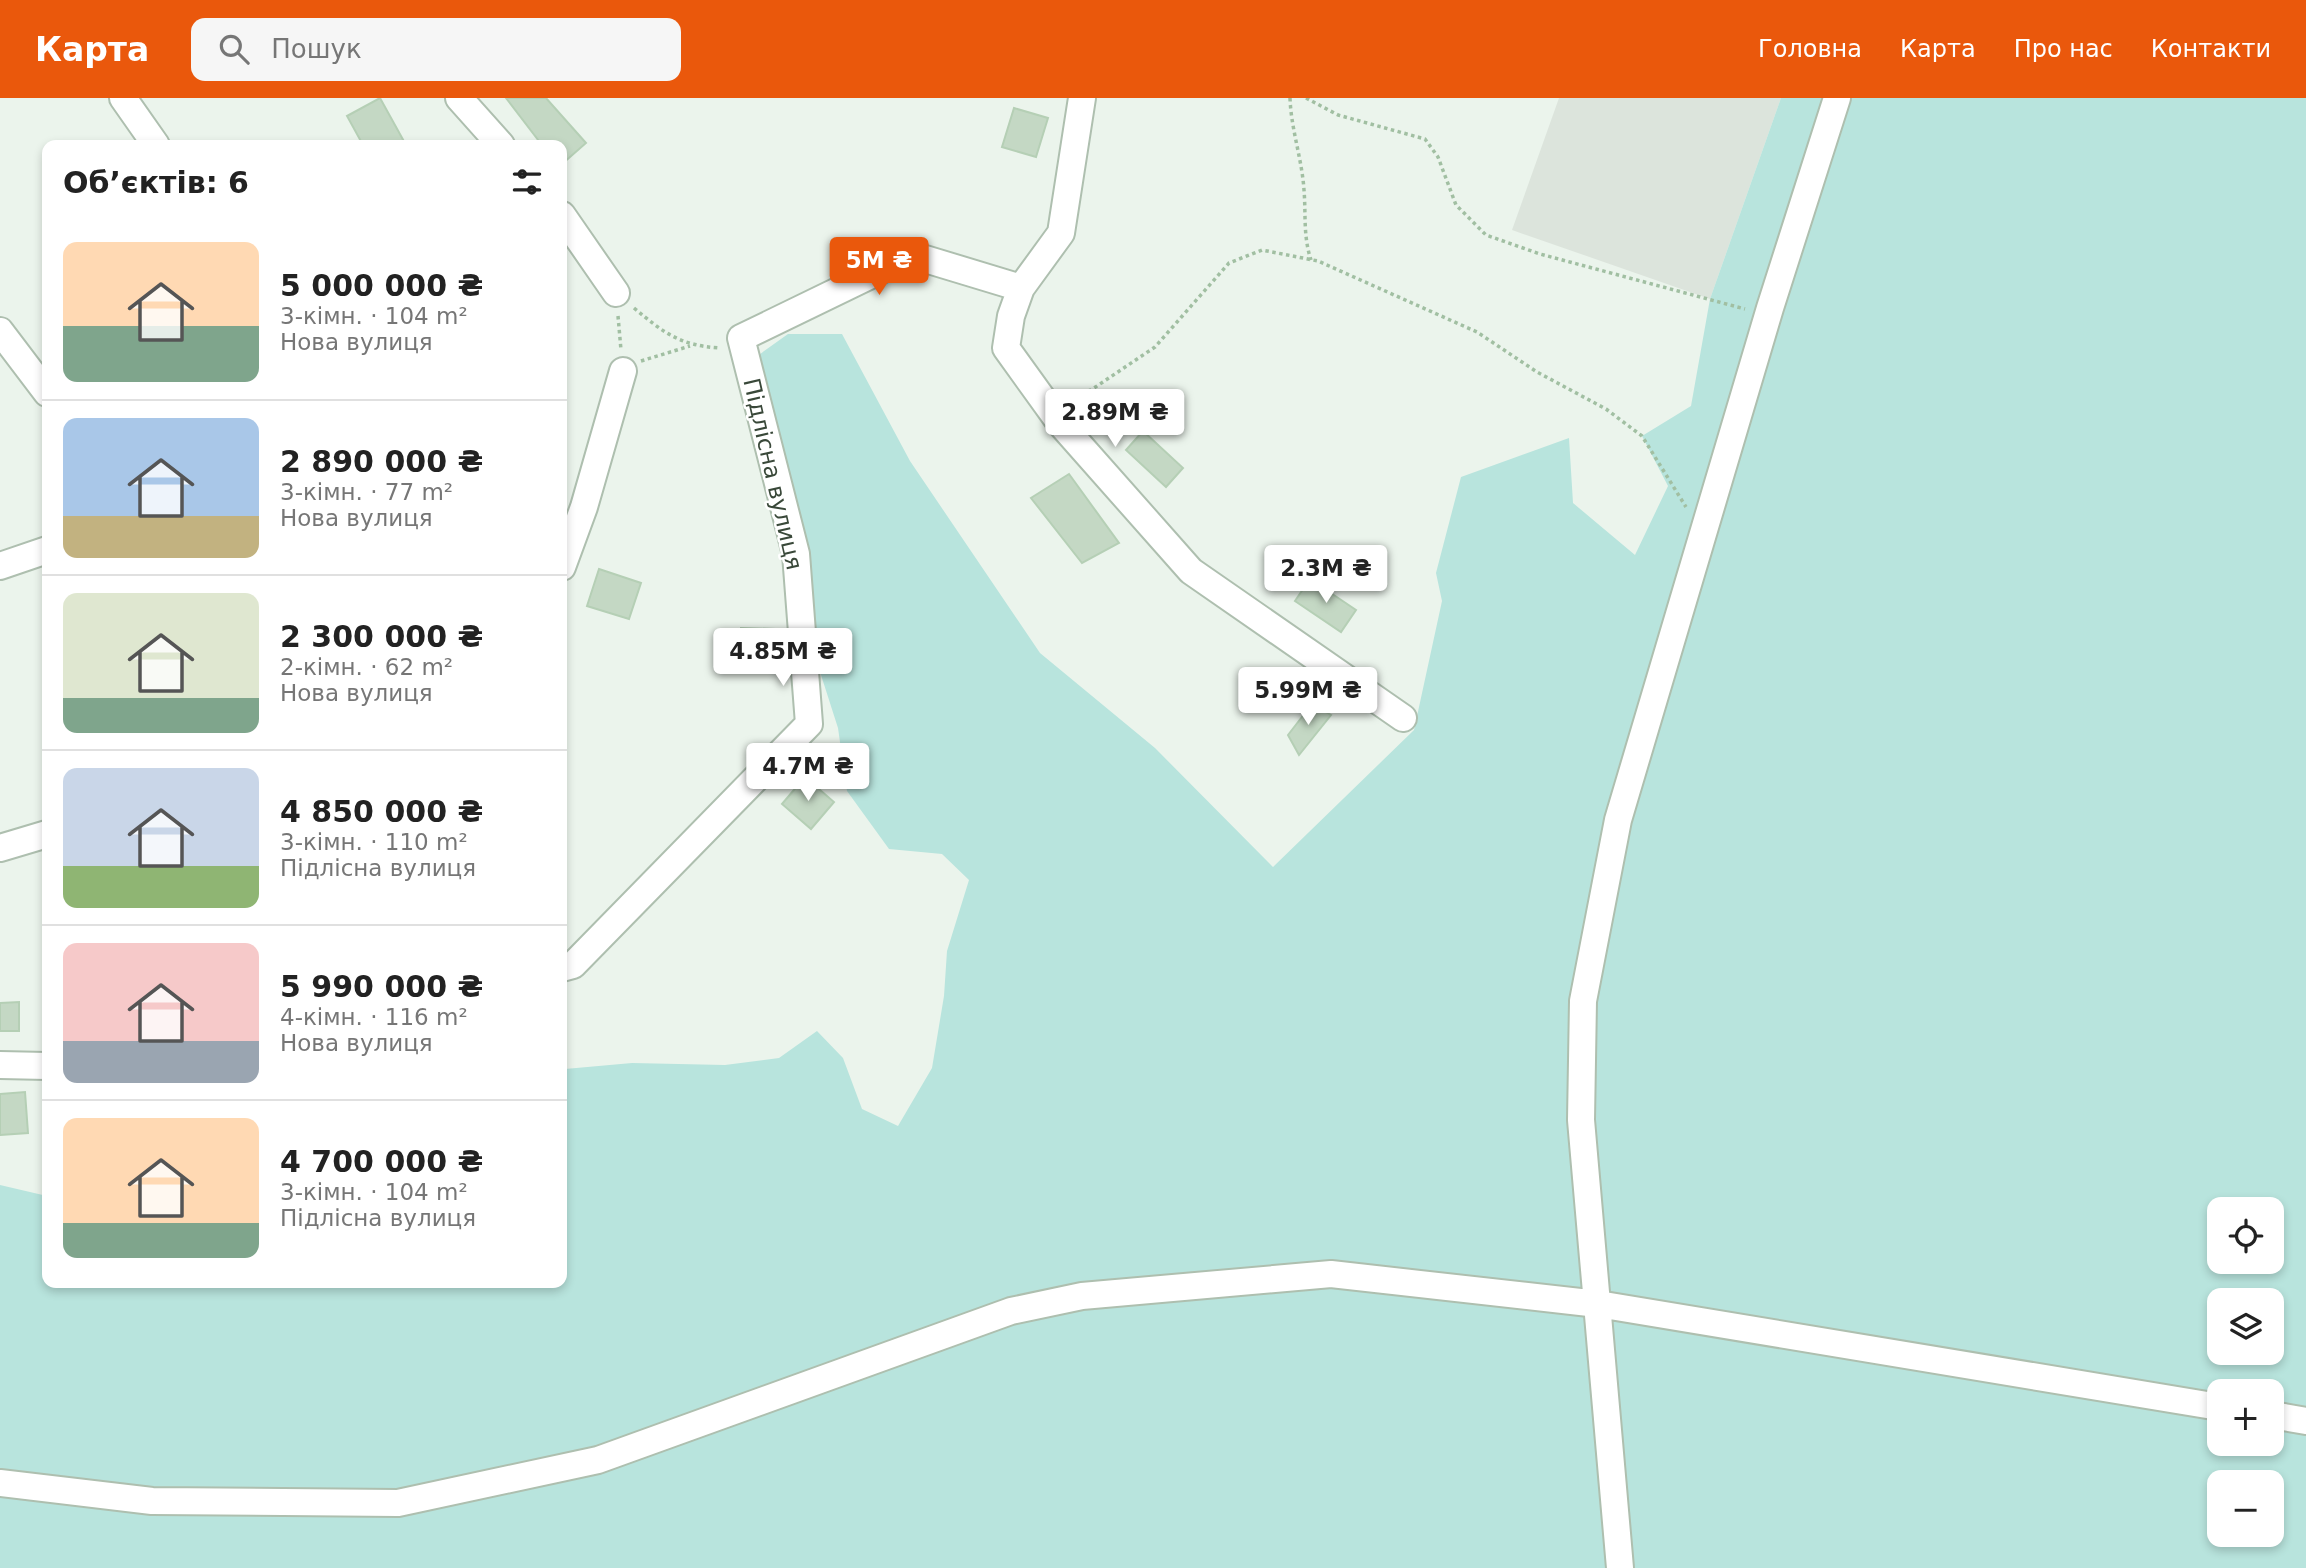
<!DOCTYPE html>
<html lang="uk">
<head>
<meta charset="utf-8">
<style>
  :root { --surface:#fff; --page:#f6f6f6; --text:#222; --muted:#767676; --line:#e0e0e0; --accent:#ea580c }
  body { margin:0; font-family:"DejaVu Sans",sans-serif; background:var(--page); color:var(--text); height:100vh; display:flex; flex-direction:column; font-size:26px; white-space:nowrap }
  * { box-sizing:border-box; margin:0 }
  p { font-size:23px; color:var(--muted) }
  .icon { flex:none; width:38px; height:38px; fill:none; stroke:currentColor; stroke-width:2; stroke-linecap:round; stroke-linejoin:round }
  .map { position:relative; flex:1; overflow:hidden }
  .sheet { position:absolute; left:42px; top:42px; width:525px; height:1148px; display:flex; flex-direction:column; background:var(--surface); border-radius:14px; box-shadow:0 4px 10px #0003 }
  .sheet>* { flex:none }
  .tools { position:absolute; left:2207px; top:1099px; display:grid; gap:14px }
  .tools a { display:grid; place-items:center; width:77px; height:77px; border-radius:14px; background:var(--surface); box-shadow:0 4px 10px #0003; font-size:35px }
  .price { position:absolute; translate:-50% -60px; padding:0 16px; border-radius:7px; background:#fff; color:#222; font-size:23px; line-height:46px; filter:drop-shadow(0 2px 4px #0008) }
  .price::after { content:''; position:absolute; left:50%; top:42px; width:21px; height:16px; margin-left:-10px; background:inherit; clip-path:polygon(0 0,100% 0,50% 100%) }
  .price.on { background:var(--accent); color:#fff }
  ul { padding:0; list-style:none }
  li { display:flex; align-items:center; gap:21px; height:175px; padding:0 21px }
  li+li { border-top:2px solid var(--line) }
  li span { display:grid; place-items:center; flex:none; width:196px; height:140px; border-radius:14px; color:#555 }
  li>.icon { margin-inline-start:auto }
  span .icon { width:84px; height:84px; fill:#fffc; stroke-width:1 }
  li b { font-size:30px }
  h2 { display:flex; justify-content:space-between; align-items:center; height:84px; padding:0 21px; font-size:30px }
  header { display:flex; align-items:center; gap:42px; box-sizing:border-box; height:98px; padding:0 35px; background:var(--accent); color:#fff }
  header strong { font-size:33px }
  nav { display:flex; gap:38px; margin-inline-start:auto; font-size:24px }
  .search { width:490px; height:63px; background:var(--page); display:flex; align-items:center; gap:18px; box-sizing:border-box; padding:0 24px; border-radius:14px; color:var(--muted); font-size:26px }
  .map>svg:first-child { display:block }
</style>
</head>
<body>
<header>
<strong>Карта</strong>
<div class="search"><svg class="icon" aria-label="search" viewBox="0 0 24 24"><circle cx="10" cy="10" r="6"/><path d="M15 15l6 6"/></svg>Пошук</div>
<nav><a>Головна</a><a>Карта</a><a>Про нас</a><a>Контакти</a></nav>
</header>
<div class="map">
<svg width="2306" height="1470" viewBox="0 0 2306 1470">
  <rect width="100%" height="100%" fill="#ebf4ec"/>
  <path fill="#dce4dc" d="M 1559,0 L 1781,0 L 1710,201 L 1512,132 Z"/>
  <path fill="#b8e4dd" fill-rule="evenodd" d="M 1781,0 L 2306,0 L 2306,1470 L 0,1470 L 0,1087 L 47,1098 L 47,1185 L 562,1185 L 562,980 L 565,971 L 632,965 L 725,967 L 779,960 L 817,933 L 843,960 L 862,1011 L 898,1028 L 932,970 L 944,898 L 947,853 L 969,782 L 942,756 L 889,751 L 847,693 L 838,630 L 813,552 L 739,271 L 788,236 L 842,236 L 910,363 L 1040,555 L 1155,650 L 1273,769 L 1414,632 L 1442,503 L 1436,475 L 1461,379 L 1569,340 L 1573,405 L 1635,457 L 1668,388 L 1642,338 L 1691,308 L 1710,201 ZM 2219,1111 L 2272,1111 L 2272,1164 L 2219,1164 ZM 2219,1202 L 2272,1202 L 2272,1255 L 2219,1255 ZM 2219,1293 L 2272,1293 L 2272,1346 L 2219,1346 ZM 2219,1384 L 2272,1384 L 2272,1437 L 2219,1437 Z"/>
  <path fill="#c4d8c4" stroke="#b5cfb5" stroke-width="2" d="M 380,0 L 406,47 L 363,47 L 347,18 Z
    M 506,0 L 546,0 L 586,45 L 562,66 L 562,47 L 542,47 Z
    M 1014,10 L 1048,20 L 1036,59 L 1002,49 Z
    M 1143,333 L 1183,370 L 1166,389 L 1126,352 Z
    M 1069,376 L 1119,445 L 1082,465 L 1031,400 Z
    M 599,471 L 641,485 L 629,521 L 587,508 Z
    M 1310,481 L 1356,512 L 1341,534 L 1295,503 Z
    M 741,530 L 775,531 L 774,563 L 740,562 Z
    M 1312,606 L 1331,617 L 1299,657 L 1288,637 Z
    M 805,679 L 834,704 L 811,731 L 782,706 Z
    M 19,904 L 19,933 L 0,933 L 0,905 Z
    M 25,994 L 28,1035 L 0,1037 L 0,996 Z"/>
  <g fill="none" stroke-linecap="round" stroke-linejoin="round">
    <defs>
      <path id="minor" d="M 123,0 L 156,47
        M 459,0 L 501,47
        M 1082,0 L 1061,135 L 1021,190 L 1011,218 L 1006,250 L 1060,325 L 1191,473 L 1403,620
        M 562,117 L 616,195
        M 0,233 L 47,295
        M 0,468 L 47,452
        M 562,469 L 584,409 L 623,273
        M 0,750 L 47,736
        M 562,870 L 573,867 L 809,626 L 796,456 L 741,240 L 912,157 L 1021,190
        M 0,967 L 47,968
        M 2272,1317 L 2306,1323
        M 0,1385 L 152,1403 L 398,1405 L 598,1362 L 1011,1213 L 1082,1198 L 1331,1176 L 1598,1206 L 2219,1309
        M 1620,1470 L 1581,1022 L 1583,903 L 1618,722 L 1770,210 L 1837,0"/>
    </defs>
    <use href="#minor" stroke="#aebfaf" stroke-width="30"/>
    <path stroke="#a1bfa2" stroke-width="3.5" stroke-dasharray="3.5 3.5" stroke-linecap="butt" d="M 1290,0 C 1291,31 1302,61 1304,92 C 1306,116 1303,138 1311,162
      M 1306,0 L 1338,17 L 1425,41 L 1438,59 L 1456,107 L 1486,137 L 1540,156 L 1745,211
      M 634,210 C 664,235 679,247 719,250
      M 618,218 L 621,252
      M 641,263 L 690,248
      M 1068,299 L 1091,292 L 1155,249 L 1229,165 L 1262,152 L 1318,163 L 1477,234 L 1537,274 L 1606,311 L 1642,338 L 1686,409"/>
    <use href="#minor" stroke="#fff" stroke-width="26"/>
  </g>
  <g text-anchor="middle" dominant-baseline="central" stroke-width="5" stroke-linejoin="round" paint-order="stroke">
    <g font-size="23" fill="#394839" stroke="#fff">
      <text transform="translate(773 376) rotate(77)">Підлісна вулиця</text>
    </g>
  </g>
</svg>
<div class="tools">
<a><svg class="icon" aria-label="locate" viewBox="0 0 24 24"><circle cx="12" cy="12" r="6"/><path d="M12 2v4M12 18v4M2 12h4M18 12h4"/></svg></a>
<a><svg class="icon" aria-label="layers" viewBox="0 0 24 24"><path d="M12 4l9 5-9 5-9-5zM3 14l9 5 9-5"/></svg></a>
<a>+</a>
<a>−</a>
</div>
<b class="price on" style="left:879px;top:199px">5M ₴</b>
<b class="price" style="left:1115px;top:351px">2.89M ₴</b>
<b class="price" style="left:1326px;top:507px">2.3M ₴</b>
<b class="price" style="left:783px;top:590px">4.85M ₴</b>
<b class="price" style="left:1308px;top:629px">5.99M ₴</b>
<b class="price" style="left:808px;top:705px">4.7M ₴</b>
<section class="sheet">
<h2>Об’єктів: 6<svg class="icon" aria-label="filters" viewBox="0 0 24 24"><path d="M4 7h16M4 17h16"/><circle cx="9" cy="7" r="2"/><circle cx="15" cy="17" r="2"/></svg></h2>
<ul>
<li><span style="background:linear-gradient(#ffd9b3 60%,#7fa58c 0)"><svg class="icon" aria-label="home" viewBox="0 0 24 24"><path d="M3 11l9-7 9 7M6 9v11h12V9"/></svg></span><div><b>5 000 000 ₴</b><p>3-кімн. · 104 m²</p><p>Нова вулиця</p></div></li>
<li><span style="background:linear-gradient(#a9c7e8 70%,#c2b280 0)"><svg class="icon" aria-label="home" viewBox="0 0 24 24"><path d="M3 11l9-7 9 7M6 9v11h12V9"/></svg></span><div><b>2 890 000 ₴</b><p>3-кімн. · 77 m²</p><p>Нова вулиця</p></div></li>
<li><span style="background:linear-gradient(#dfe7d0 75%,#7fa58c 0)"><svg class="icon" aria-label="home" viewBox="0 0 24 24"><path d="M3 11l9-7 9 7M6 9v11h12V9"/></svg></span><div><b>2 300 000 ₴</b><p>2-кімн. · 62 m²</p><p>Нова вулиця</p></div></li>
<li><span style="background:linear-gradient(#c9d6e8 70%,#8fb573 0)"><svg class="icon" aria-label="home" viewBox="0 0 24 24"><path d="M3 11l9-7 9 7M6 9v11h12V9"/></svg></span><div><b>4 850 000 ₴</b><p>3-кімн. · 110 m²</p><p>Підлісна вулиця</p></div></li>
<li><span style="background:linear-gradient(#f6c9c9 70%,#9aa5b1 0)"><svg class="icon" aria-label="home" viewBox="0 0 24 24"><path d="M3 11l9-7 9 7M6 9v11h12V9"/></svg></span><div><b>5 990 000 ₴</b><p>4-кімн. · 116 m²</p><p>Нова вулиця</p></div></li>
<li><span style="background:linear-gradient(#ffd9b3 75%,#7fa58c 0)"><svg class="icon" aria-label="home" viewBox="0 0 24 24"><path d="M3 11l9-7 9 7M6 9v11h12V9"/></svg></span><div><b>4 700 000 ₴</b><p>3-кімн. · 104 m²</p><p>Підлісна вулиця</p></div></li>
</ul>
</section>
</div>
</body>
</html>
